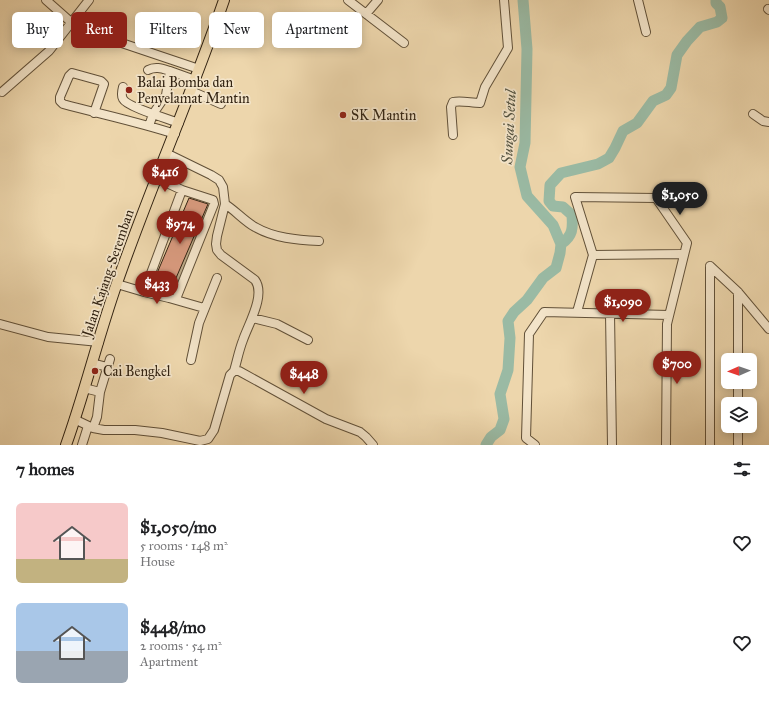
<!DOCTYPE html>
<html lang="en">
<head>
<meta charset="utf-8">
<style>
  :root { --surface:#fff; --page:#f6f6f6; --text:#202124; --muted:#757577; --accent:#8f2418 }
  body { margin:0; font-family:"IM FELL Great Primer",serif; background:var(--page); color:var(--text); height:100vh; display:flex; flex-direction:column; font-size:15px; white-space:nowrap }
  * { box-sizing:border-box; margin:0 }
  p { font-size:13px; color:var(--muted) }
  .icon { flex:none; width:22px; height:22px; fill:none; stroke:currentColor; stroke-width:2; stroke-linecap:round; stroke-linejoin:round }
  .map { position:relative; height:445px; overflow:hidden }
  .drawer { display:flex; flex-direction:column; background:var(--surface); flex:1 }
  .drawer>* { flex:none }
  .guide { position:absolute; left:12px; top:12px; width:400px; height:36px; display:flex; gap:8px }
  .needle { width:26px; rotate:268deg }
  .tools { position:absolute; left:721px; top:353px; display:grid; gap:8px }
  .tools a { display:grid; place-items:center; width:36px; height:36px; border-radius:6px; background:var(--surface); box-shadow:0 2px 10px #0003; font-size:20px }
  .price { position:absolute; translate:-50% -34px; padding:0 9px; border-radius:14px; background:var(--accent); color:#fff; font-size:13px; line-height:26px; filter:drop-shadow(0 1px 2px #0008) }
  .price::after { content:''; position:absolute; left:50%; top:24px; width:12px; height:9px; margin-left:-6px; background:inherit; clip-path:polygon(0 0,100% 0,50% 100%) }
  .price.on { background:#222; color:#fff }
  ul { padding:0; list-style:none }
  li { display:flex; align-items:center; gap:12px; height:100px; padding:0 16px }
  li span { display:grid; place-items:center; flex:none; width:112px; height:80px; border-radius:6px; color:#555 }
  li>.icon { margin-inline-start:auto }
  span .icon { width:48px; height:48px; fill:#fffc; stroke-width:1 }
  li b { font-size:17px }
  h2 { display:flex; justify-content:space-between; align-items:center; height:48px; padding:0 16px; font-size:17px }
  .pill { padding:0 14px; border-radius:6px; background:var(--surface); box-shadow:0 2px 10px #0003; font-size:14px; line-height:36px }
  .pill.on { background:var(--accent); color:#fff }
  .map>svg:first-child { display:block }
</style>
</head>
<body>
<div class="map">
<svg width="769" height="445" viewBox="0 0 769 445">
  <rect width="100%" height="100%" fill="#edd6ac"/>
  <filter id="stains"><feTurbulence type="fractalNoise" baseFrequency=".005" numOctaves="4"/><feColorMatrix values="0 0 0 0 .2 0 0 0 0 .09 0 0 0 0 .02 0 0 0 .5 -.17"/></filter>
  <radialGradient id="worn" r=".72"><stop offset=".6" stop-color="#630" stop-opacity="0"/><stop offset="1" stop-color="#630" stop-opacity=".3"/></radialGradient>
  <path fill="#0003" d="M 207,205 L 213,211 L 176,298 L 160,291 L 154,285 Z"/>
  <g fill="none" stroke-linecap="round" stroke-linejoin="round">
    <path stroke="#9abaa4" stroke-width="11" d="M 561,244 C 573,236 573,228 572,215 L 563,207 L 553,206 L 549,201 L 550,185 L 561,173 L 598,164 L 609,158 L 615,148 L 623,131 L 637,123 L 653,101 L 666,95 L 671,88 L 677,55 L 687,41 L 700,27 L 717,22 L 722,18 L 720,7 L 716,3 L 716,0
      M 486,445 L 491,437 L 500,430 L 504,419 L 500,394 L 508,370 L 510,338 L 508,321 L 514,312 L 527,300 L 543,278 L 556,268 L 560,253 L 561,244 L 553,225 L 527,196 L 520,167 L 525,143 L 527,49 L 523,0"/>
  </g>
  <path fill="#d89a7e" stroke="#322312" d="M 189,198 L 208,204 L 170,292 L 152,285 Z"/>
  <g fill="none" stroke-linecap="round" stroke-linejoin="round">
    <defs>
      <path id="minor" d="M 46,0 L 72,23 L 89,32 L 199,69
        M 348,0 L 404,43
        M 638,0 L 646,32
        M 768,9 L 769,10
        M 366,14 L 378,0
        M 148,70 C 156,66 163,69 170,71
        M 123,87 C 122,91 121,96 123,99 C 127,107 169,119 179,123
        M 191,91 L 221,104
        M 2,92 L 49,51 L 89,0
        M 94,113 L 104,84 L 101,81 L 72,73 L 69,76 L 60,97 L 60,101 L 63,104 C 100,114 138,122 175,134
        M 753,114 L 763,121 L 769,122
        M 149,126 L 153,114 L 166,95 L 170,71 L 195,80
        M 453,135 L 451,107 L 453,102 C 461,100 471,103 480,103 L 485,87 L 508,48 L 504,0
        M 166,153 L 211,175 L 219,180 L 223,187 L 225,204 L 217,236 L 216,244 L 217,250 L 221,255 L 255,280 C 266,295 248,325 243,340 C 239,350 237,361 234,371
        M 156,178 L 182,190 L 213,200 L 214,204 L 176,299
        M 225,204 C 236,211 244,221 255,227 C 274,238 297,240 319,241
        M 593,255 L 681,254
        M 710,266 L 738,292 L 769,329
        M 117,284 L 144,292 L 182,190
        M 144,292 L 169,298 L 204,308
        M 577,312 L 593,255 L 575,197 L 656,198 L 687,243 L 667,324 L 666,445
        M 610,313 L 612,445
        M 252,318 L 277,324 L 308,340
        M 0,324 L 48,337 L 99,342
        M 191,360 L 199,323 L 217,278
        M 738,360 L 738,292
        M 92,363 L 107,367
        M 84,388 L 100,392
        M 738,404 L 738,382
        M 74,419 L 93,428 L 104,430 L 135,430 L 162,433 L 200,441 L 208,439 L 214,430 L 230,375 L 234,371 L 239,371 L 326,419 L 360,432 L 366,437 L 373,445
        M 93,428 L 97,417 L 100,392 L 110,359
        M 82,445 L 88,426
        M 535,445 L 526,438 L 529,334 L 544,312 L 669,315
        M 710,445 L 710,266
        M 738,445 L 738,426"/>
      <path id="major" d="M 66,445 C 85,392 98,337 117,283 C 150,188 191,96 224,0"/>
    </defs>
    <use href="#minor" stroke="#615038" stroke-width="10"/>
    <use href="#major" stroke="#322312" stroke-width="12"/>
    <use href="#minor" stroke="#f3e4c9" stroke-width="8"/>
    <use href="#major" stroke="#edd6ac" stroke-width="10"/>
  </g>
  <g fill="#8f2418" stroke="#f3e4c9" stroke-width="1.5">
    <circle cx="129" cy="90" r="4"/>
    <circle cx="343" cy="115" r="4"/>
    <circle cx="95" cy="371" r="4"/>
  </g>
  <g text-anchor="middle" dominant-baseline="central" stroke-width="3.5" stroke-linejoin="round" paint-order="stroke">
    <g font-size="14" fill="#322312" stroke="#f3e4c9" text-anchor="start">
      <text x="137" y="82">Balai Bomba dan<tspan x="137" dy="16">Penyelamat Mantin</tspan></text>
      <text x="351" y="115">SK Mantin</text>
      <text x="103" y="371">Cai Bengkel</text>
    </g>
    <g font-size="14" fill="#322312" stroke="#f3e4c9">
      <text transform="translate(108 273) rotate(-71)">Jalan Kajang-Seremban</text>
    </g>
    <g font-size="15" font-style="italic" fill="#51503e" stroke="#f3e4c9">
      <text transform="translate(509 127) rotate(-87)">Sungai Setul</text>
    </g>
  </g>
  <rect width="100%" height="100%" filter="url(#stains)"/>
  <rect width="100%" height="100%" fill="url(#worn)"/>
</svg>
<div class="tools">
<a><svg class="needle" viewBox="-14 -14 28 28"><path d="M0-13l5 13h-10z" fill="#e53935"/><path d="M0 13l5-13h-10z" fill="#757577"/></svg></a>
<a><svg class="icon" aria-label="layers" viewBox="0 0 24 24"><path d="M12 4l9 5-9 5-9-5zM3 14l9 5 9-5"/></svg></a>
</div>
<b class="price" style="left:165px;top:193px">$416</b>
<b class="price on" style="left:680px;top:216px">$1,050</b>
<b class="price" style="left:180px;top:245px">$974</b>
<b class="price" style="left:157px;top:305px">$433</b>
<b class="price" style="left:623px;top:323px">$1,090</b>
<b class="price" style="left:677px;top:385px">$700</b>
<b class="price" style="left:304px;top:395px">$448</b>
<div class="guide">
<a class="pill">Buy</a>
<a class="pill on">Rent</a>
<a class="pill">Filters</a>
<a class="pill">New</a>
<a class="pill">Apartment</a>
</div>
</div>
<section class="drawer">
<h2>7 homes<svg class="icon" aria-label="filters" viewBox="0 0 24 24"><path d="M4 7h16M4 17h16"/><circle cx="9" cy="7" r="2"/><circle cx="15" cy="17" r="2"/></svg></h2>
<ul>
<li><span style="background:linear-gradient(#f6c9c9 70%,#c2b280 0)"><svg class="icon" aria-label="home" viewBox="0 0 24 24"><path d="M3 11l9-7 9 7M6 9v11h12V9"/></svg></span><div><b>$1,050/mo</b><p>5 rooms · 148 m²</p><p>House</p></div><svg class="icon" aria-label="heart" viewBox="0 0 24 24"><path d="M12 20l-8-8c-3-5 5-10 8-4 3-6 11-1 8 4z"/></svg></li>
<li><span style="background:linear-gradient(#a9c7e8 60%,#9aa5b1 0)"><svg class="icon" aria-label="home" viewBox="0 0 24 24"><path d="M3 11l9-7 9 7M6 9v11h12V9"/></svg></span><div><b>$448/mo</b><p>2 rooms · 54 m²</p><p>Apartment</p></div><svg class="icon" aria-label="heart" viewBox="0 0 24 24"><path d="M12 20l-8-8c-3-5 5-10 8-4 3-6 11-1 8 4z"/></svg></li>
</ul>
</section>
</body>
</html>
